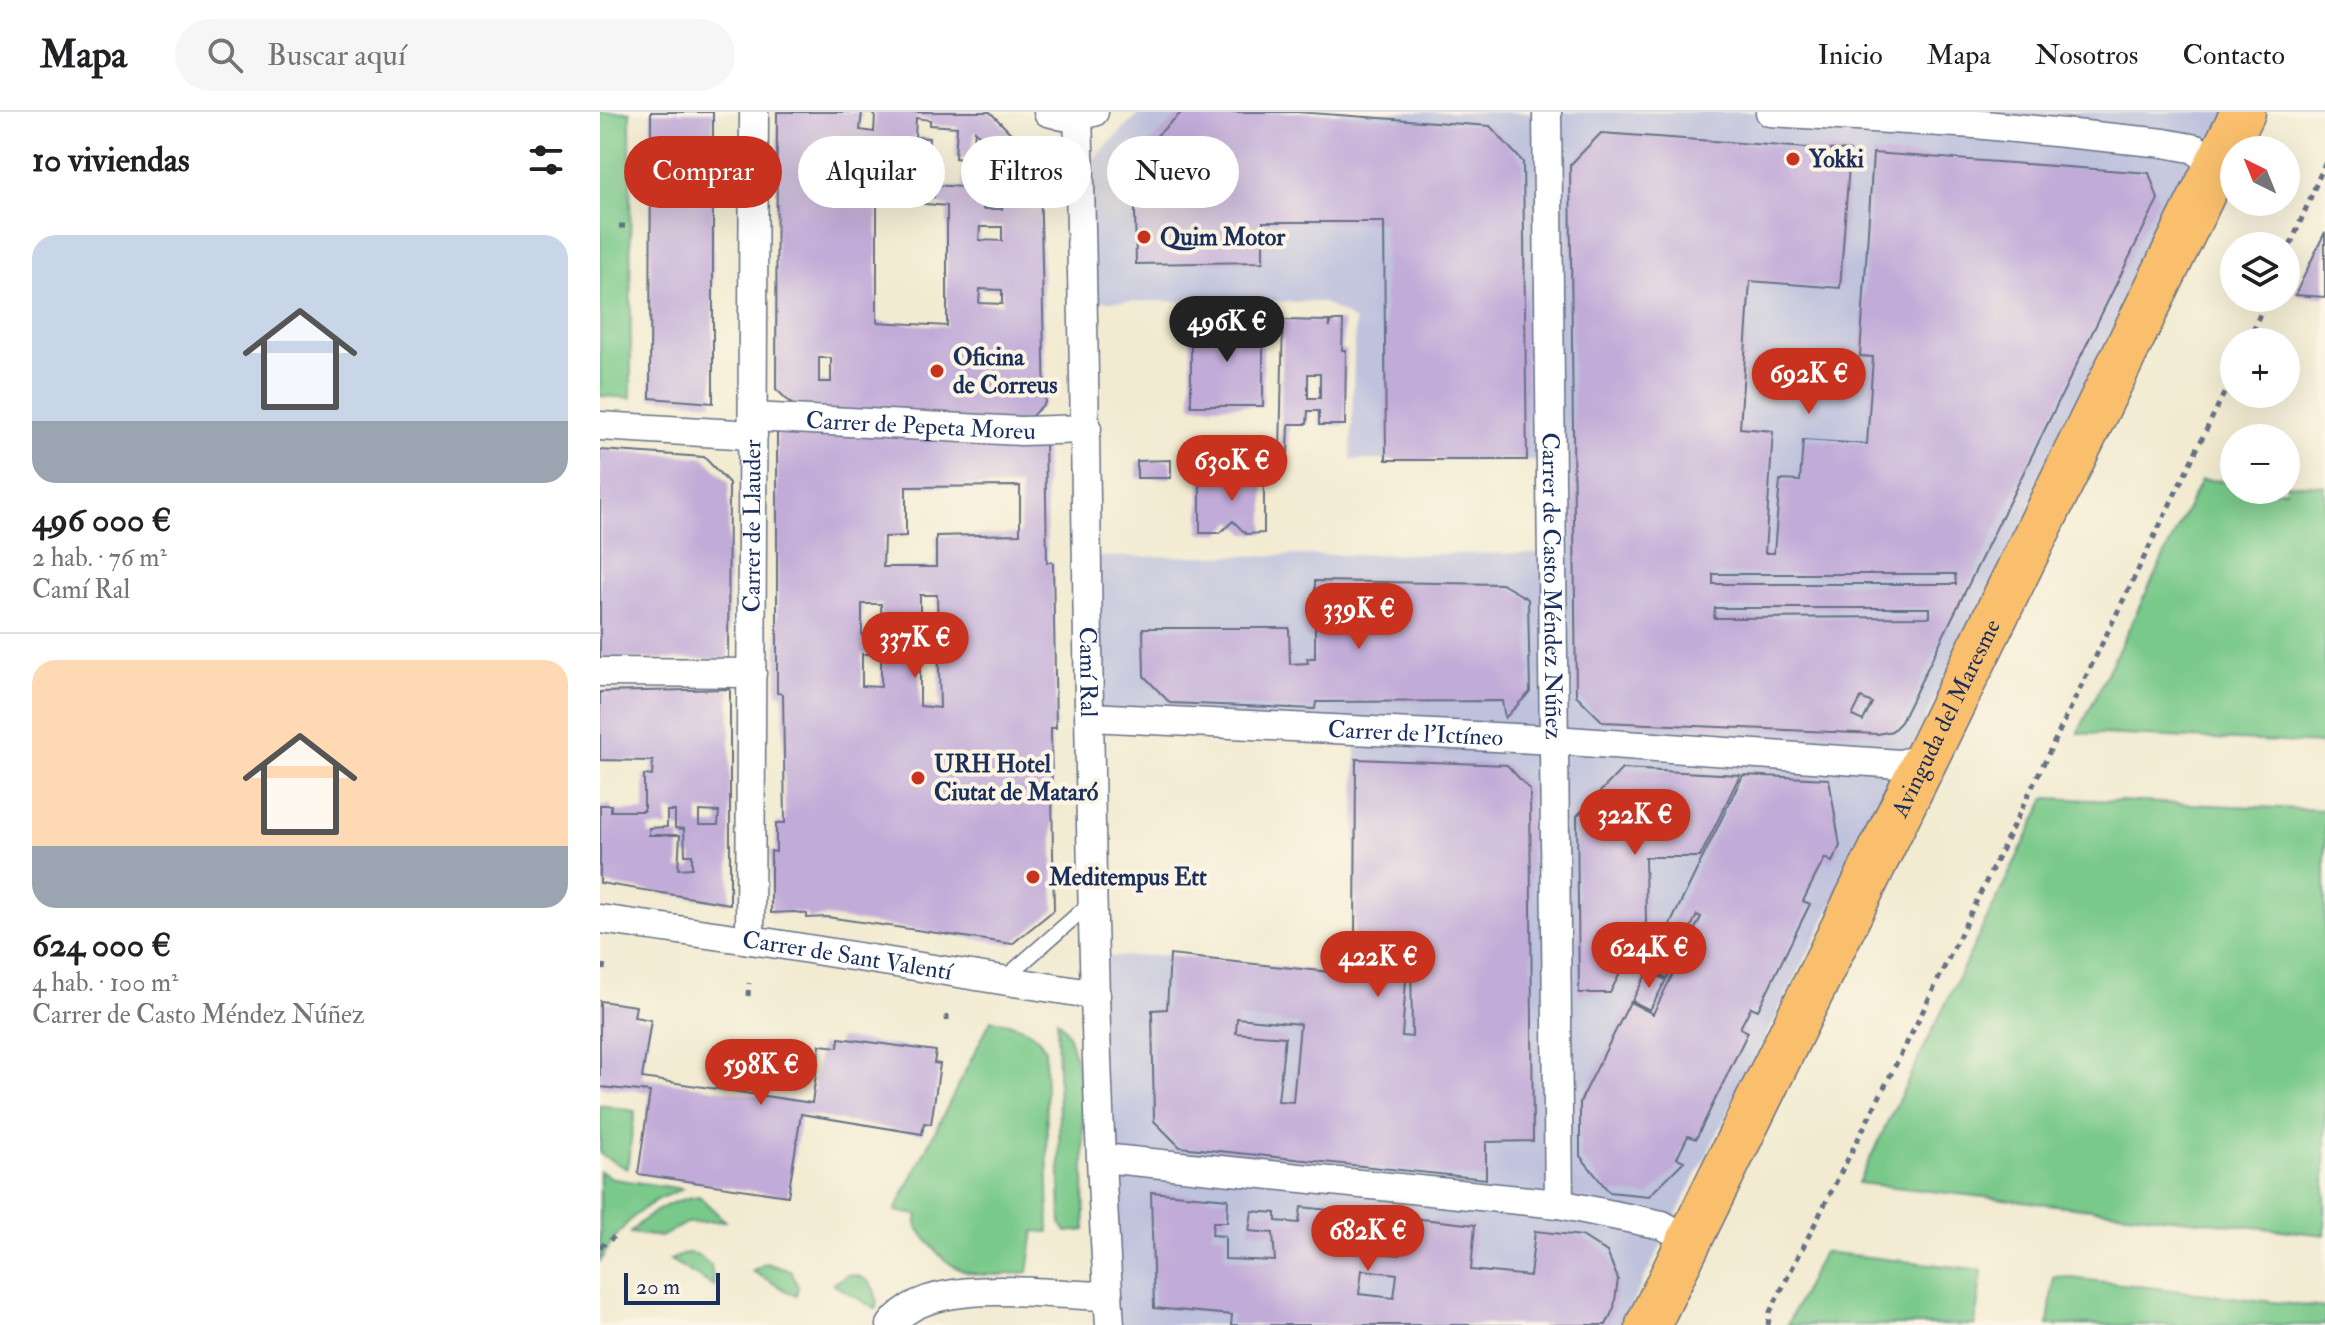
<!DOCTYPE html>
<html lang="es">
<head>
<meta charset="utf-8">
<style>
  :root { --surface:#fff; --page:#f6f6f6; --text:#202124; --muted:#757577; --line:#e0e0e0; --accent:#c8321e }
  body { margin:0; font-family:"IM FELL Double Pica",serif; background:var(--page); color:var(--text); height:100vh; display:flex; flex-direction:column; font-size:30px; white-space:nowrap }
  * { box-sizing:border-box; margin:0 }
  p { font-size:26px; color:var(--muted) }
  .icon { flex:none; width:44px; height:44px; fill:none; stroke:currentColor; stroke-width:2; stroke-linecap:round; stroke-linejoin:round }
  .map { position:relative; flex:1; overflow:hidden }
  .side { display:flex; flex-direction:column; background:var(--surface); width:600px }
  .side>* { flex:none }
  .top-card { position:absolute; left:24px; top:24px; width:760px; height:72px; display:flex; gap:16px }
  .needle { width:52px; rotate:317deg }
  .controls { position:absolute; left:1620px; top:24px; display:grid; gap:16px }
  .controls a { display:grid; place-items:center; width:80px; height:80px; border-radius:50%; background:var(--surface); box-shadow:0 8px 32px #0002; font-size:40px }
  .scale { position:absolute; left:24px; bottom:20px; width:96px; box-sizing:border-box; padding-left:8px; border:4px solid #1b2f5e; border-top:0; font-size:22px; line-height:28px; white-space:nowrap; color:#1b2f5e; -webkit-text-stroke:6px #fcf5e5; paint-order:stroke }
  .price { position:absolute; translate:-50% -68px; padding:0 18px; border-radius:28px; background:var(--accent); color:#fff; font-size:26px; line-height:52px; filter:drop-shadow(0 2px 4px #0008) }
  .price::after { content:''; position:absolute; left:50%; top:48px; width:24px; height:18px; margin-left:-12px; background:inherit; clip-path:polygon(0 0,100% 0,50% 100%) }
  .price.selected { background:#222; color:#fff }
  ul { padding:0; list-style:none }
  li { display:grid; align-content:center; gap:16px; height:424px; padding:0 32px }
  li+li { border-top:2px solid var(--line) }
  li span { display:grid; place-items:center; height:248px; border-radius:24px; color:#555 }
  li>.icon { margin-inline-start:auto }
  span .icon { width:144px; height:144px; fill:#fffc; stroke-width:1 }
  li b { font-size:34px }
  h2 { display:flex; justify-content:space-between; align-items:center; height:96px; padding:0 32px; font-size:34px }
  .chip { padding:0 28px; border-radius:36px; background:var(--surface); box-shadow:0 8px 32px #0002; font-size:28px; line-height:72px }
  .chip.selected { background:var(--accent); color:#fff }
  header { display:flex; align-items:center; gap:48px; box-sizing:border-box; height:112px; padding:0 40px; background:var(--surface); border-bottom:2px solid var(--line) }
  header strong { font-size:38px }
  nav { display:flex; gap:44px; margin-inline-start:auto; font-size:28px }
  .search { width:560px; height:72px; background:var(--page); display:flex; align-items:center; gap:20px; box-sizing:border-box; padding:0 28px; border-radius:44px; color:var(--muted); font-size:30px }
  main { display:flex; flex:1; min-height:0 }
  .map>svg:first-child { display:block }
</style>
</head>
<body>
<header>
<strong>Mapa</strong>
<div class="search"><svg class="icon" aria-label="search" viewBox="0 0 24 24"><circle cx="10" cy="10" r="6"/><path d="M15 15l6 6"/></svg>Buscar aquí</div>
<nav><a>Inicio</a><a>Mapa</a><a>Nosotros</a><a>Contacto</a></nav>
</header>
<main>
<section class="side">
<h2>10 viviendas<svg class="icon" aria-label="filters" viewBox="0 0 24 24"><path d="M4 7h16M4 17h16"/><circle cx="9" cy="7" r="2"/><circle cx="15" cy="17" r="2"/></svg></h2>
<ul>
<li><span style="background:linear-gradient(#c9d6e8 75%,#9aa5b1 0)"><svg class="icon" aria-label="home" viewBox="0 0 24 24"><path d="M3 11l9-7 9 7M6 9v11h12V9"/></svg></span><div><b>496 000 €</b><p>2 hab. · 76 m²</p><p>Camí Ral</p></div></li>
<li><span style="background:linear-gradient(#ffd9b3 75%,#9aa5b1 0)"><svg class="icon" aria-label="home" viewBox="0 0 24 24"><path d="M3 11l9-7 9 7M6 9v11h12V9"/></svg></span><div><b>624 000 €</b><p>4 hab. · 100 m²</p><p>Carrer de Casto Méndez Núñez</p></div></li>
</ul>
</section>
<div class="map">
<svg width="1725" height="1213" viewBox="0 0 1725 1213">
  <rect width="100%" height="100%" fill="#fcf5e5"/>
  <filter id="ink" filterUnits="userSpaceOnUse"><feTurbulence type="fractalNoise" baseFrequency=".0125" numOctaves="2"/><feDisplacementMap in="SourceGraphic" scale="16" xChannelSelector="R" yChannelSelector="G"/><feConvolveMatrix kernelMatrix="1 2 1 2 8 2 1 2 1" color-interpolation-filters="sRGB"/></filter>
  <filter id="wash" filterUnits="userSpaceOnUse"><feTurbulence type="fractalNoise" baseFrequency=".006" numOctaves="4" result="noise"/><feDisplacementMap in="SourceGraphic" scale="32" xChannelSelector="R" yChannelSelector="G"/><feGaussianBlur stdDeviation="1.8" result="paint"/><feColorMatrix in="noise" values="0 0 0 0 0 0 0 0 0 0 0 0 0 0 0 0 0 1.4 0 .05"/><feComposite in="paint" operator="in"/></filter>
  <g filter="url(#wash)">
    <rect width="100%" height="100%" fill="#f2ebd1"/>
    <path fill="#bfc2dd" d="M 541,0 L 1631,0 L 1021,1213 L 510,1213 L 496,845 L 570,843 L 754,863 L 756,620 L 490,605 L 488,445 L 951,441 L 949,348 L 751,348 L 755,209 L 722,190 L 482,189 L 479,61 Z"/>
    <path fill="#79c98a" stroke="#4a7c74" stroke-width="2" d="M 0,0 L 30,0 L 31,286 L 0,284 Z
      M 1601,368 L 1634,369 L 1634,378 L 1686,378 L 1686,372 L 1725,374 L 1725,632 L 1478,621 Z
      M 1446,686 L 1725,698 L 1725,1123 L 1258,1071 Z
      M 391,908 C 413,911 435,916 445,937 L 449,1120 L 434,1119 L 428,1160 C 368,1168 350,1163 316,1113 L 318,1103 L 295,1099 Z
      M 457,908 C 489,929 483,1077 485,1118 L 466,1120 L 461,1112 Z
      M 0,993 L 35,999 L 27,1057 L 0,1042 Z
      M 0,1059 L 14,1067 L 83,1077 C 42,1090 21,1113 0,1149 Z
      M 99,1084 L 125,1109 L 86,1111 L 61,1125 L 30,1121 C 49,1100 71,1088 99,1084 Z
      M 1223,1140 L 1382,1158 L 1375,1213 L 1187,1213 Z
      M 87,1141 L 96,1142 L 111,1153 L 114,1174 L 70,1148 Z
      M 166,1151 L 191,1159 L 198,1175 L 196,1184 L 152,1159 Z
      M 247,1163 C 268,1162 279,1177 276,1197 L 233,1172 Z
      M 1454,1164 L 1725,1196 L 1725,1213 L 1448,1213 Z"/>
    <g id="blocks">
      <path fill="#c1abd8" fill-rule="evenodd" d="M 51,0 L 113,0 L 113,291 L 50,286 Z
        M 177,0 L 262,0 L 260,18 L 274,20 L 275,3 L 266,0 L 390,0 L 440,51 L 421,52 L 421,60 L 440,61 L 445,291 L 421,314 L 203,303 L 176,277 ZM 316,6 L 330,8 L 330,13 L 357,15 L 355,46 L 372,48 L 375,19 L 405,50 L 405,61 L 363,60 L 362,75 L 334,73 L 336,47 L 328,44 L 329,26 L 315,25 ZM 258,68 L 334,73 L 334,85 L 295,82 L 295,89 L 347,94 L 347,214 L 277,210 L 277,88 L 257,87 ZM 386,72 L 404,74 L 402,97 L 383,97 ZM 380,115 L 402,115 L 402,129 L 379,128 ZM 380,177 L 402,178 L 402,192 L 379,191 ZM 219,246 L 231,246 L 231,270 L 219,270 Z
        M 582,0 L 697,0 L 890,14 L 923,50 L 927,348 L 786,348 L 784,110 L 663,110 L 663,150 L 536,152 L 534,45 Z
        M 1001,21 L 1250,39 L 1240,176 L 1150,169 L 1140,316 L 1173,319 L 1165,441 L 1174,441 L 1180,368 L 1200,369 L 1203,328 L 1267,332 L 1273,245 L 1260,244 L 1273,41 L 1549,61 L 1558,87 L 1301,610 L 1292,619 L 1278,622 L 1003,610 L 976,583 L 970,53 ZM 1113,462 L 1355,462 L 1356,472 L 1113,472 ZM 1115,496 L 1330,496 L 1330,505 L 1114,506 ZM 1261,586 L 1272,591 L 1263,609 L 1252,604 Z
        M 1725,120 L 1725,185 L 1695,183 Z
        M 683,208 L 728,209 L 730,215 L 730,209 L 743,209 L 742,238 L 746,238 L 745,313 L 719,313 L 719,299 L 708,299 L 707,312 L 689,312 L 688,341 L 680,341 ZM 708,262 L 720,262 L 720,286 L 708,286 Z
        M 591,211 L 663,211 L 663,294 L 591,294 Z
        M 177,313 L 445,323 L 447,450 L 453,450 L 456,616 L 451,616 L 451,622 L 454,798 L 412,832 L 227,805 L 207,806 L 207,802 L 195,800 L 171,801 L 171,739 L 176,740 L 176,711 L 185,711 L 183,582 L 177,581 ZM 420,374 L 420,422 L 336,424 L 336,455 L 283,455 L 284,425 L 306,424 L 306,375 ZM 320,483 L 337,483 L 340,596 L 320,594 ZM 262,492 L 281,492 L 282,524 L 262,524 ZM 262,542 L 281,542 L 281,575 L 262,574 Z
        M 0,338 L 104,345 L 129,371 L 128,547 L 0,547 Z
        M 571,348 L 571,366 L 537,366 L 537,349 Z
        M 600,363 L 664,363 L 664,421 L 646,422 L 633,409 L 620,421 L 600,421 Z
        M 715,469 L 902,472 L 928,487 L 930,580 L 905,606 L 902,589 L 716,590 L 715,597 L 570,591 L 544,564 L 543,516 L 689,516 L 690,552 L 708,551 L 707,546 L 715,546 Z
        M 130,577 L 130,792 L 0,771 L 0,693 L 11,693 L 11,699 L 44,699 L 44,663 L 52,664 L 53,649 L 0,648 L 0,580 ZM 67,699 L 75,699 L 75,716 L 84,717 L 85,743 L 92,743 L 92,756 L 78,757 L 80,723 L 49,723 L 49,716 L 67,715 ZM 99,699 L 119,700 L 118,713 L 99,713 Z
        M 756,647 L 907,653 L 930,678 L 933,1029 L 886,1030 L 886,1067 L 580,1035 L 554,1009 L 552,898 L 567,897 L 570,843 L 806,868 L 802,924 L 812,925 L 811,836 L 755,831 ZM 637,906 L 700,912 L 693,990 L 678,989 L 685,925 L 636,921 Z
        M 1022,657 L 1140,663 L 1100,745 L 1045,745 L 1046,810 L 1010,881 L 979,881 L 977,704 Z
        M 1143,663 L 1229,667 L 1240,734 L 1232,750 L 1225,746 L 1215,765 L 1203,789 L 1210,792 L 1158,898 L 1151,895 L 1140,916 L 1148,920 L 1096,1027 L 1088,1024 L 1077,1046 L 1084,1049 L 1049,1084 L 1009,1080 L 980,1044 L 980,990 L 1030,890 L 1053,902 L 1101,805 L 1097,803 L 1082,833 L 1064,825 Z
        M 1061,826 L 1081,835 L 1067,866 L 1046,856 Z
        M 1048,859 L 1066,868 L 1050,898 L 1032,889 Z
        M 0,889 L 36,894 L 34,905 L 51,908 L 42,966 L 212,991 L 220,933 L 238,935 L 239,926 L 336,939 L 334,951 L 340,952 L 331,1012 L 324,1011 L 322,1022 L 201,1002 L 188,1084 L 38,1062 L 50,980 L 0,975 Z
        M 551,1080 L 628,1087 L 627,1110 L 613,1110 L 612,1123 L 625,1124 L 625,1147 L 675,1149 L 673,1121 L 649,1119 L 652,1099 L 676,1101 L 676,1109 L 699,1111 L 701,1095 L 787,1104 L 784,1140 L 774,1141 L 800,1143 L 804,1105 L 875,1113 L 871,1158 L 930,1164 L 935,1119 L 982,1124 L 1007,1140 L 1018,1167 L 1014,1196 L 1006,1213 L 631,1213 L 632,1203 L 554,1196 ZM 762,1158 L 797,1162 L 794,1186 L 759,1182 Z"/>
    </g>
  </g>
  <g filter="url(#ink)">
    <use href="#blocks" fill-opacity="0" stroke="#667186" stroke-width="2"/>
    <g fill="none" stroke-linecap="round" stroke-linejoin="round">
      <defs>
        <path id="lane" d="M 404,867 L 493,789"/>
        <g id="street">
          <path d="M 448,0 L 463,4 L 494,0"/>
          <path id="s1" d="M 947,0 L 959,1092"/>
          <path d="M 1170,0 L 1375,12 L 1564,31 L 1596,37 L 1614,58"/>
          <path id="s2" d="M 478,4 C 491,407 484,811 510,1213"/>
          <path id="s3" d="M 153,305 L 421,319 L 487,317"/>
          <path d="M 0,314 L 153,323"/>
          <path d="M 0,560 L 152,561"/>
          <path id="s4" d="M 490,605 L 954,628 L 1300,652 L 1316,648 L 1330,638"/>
          <path id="s5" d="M 0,807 L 171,831 L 496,883"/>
          <path id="s6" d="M 150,828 L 154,0"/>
          <path d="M 502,1046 L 959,1092 L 1062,1113 L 1075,1120 L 1084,1139"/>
          <path d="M 291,1213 C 328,1161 451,1184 508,1184"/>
        </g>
        <g id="primary">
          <path id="s7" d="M 1048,1213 L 1643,0"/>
        </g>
      </defs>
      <use href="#lane" stroke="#667186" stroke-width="17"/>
      <use href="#street" stroke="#667186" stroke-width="31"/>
      <use href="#primary" stroke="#667186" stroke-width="47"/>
      <path stroke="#667186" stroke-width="5" stroke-dasharray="6 6" stroke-linecap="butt" d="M 19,114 L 31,114
        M 1686,144 L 1725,51
        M 1648,230 L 1667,186
        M 3,858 L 4,849
        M 148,884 L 149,871
        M 347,909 L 347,902
        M 0,1135 L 14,1125
        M 1168,1213 L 1170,1200 L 1320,905 L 1634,261"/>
      <use href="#lane" stroke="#fff" stroke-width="14"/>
      <use href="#street" stroke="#fff" stroke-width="28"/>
      <use href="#primary" stroke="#f9bf6d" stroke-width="44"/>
    </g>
  </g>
  <g fill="#c8321e" stroke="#fcf5e5" stroke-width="3">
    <circle cx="1193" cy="47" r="8"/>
    <circle cx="544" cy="125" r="8"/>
    <circle cx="337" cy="259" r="8"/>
    <circle cx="318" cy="666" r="8"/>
    <circle cx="433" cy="765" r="8"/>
  </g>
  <g text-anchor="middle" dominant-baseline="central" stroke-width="8" stroke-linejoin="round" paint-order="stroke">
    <g font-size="24" font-weight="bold" fill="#1b2f5e" stroke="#fcf5e5" text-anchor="start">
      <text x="1209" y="47">Yokki</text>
      <text x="560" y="125">Quim Motor</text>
      <text x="353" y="245">Oficina<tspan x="353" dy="28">de Correus</tspan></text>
      <text x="334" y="652">URH Hotel<tspan x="334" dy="28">Ciutat de Mataró</tspan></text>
      <text x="449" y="765">Meditempus Ett</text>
    </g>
    <g font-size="24" fill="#1b2f5e" stroke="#fcf5e5">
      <text stroke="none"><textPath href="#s3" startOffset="168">Carrer de Pepeta Moreu</textPath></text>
      <text stroke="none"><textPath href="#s6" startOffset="414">Carrer de Llauder</textPath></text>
      <text stroke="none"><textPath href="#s1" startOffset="474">Carrer de Casto Méndez Núñez</textPath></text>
      <text stroke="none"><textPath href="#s2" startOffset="556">Camí Ral</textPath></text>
      <text stroke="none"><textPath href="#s7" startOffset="676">Avinguda del Maresme</textPath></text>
      <text stroke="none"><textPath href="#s4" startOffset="326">Carrer de l'Ictíneo</textPath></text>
      <text stroke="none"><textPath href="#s5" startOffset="250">Carrer de Sant Valentí</textPath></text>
    </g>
  </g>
</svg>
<div class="controls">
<a><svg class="needle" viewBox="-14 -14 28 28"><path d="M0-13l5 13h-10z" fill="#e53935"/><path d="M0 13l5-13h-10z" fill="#757577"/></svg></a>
<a><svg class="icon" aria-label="layers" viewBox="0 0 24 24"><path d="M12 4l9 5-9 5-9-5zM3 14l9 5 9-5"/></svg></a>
<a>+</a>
<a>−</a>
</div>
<div class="scale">20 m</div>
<b class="price selected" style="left:627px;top:252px">496K €</b>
<b class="price" style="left:1209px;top:304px">692K €</b>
<b class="price" style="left:632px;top:391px">630K €</b>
<b class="price" style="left:759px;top:539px">339K €</b>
<b class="price" style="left:315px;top:568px">337K €</b>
<b class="price" style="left:1035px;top:745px">322K €</b>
<b class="price" style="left:1049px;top:878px">624K €</b>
<b class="price" style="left:778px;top:887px">422K €</b>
<b class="price" style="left:161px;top:995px">598K €</b>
<b class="price" style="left:768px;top:1161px">682K €</b>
<div class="top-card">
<a class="chip selected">Comprar</a>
<a class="chip">Alquilar</a>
<a class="chip">Filtros</a>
<a class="chip">Nuevo</a>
</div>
</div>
</main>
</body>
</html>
